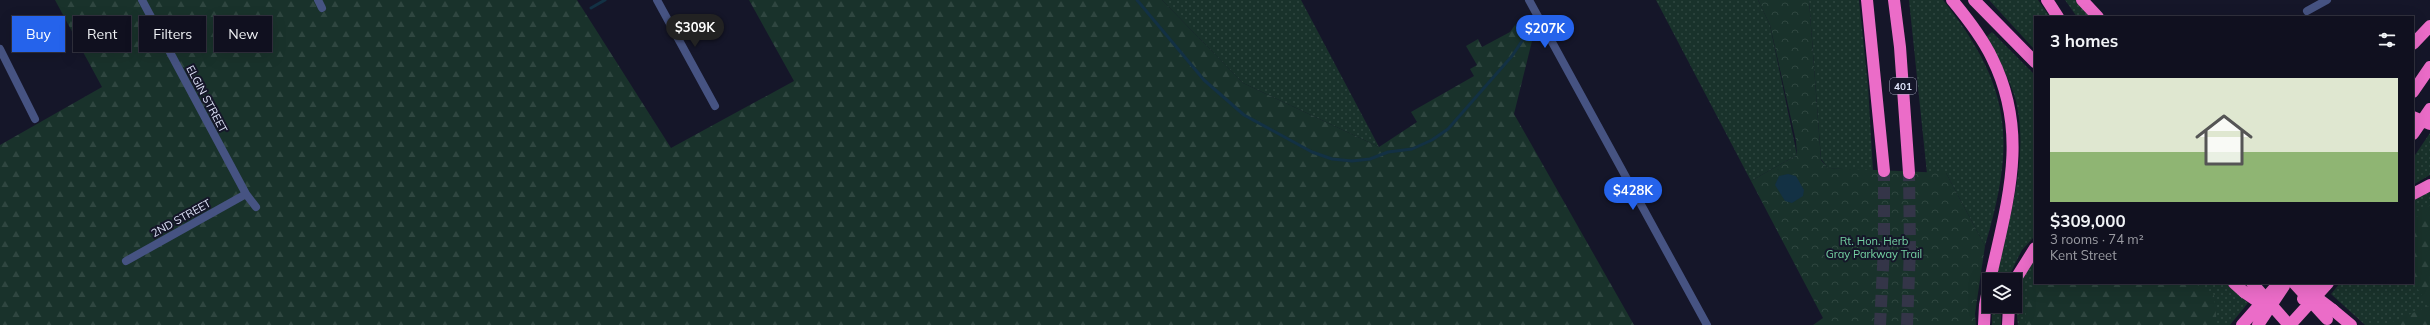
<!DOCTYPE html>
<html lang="en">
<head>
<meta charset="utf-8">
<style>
  :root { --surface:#10101f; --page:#1e1e2c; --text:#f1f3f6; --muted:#9c9da4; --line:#30303d; --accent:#2563eb }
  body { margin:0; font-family:Mulish,sans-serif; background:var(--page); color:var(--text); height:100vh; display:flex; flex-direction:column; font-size:15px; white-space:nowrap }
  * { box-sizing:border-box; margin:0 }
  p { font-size:13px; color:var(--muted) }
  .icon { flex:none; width:22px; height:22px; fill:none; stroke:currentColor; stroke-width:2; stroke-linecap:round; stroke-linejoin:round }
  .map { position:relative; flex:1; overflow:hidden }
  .details { position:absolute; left:2034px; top:16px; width:380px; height:268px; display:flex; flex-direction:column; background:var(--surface); border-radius:0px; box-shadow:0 4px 16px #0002,0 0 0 1px var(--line) }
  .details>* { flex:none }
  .hud { position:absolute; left:12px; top:16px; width:380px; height:36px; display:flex; gap:8px }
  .buttons { position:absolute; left:1982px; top:273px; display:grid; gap:8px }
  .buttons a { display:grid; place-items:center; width:40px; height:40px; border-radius:0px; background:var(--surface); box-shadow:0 4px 16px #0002,0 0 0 1px var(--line); font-size:20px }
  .price { position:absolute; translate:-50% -34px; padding:0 9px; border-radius:14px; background:var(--accent); color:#fff; font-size:13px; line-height:26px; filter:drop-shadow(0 1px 2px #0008) }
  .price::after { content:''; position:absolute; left:50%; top:24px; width:12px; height:9px; margin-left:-6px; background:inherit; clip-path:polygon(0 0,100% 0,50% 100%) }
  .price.current { background:#222; color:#fff }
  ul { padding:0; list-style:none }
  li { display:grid; align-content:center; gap:8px; height:212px; padding:0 16px }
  li span { display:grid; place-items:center; height:124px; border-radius:0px; color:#555 }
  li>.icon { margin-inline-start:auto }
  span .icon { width:72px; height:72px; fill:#fffc; stroke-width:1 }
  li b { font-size:17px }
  h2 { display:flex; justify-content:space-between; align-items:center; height:48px; padding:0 16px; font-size:17px }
  .pill { padding:0 14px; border-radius:0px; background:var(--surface); box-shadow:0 4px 16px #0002,0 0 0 1px var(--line); font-size:14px; line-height:36px }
  .pill.current { background:var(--accent); color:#fff }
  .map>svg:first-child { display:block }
</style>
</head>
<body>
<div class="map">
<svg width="2430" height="325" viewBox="0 0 2430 325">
  <defs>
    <pattern id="grass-dots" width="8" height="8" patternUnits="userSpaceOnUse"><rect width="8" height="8" fill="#19322b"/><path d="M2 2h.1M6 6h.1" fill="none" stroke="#2f4640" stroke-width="1.8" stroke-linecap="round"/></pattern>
    <pattern id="forest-firs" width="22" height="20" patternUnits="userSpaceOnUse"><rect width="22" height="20" fill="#19322b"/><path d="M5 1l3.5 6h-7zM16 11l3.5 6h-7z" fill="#2f4640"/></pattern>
    <pattern id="park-crowns" width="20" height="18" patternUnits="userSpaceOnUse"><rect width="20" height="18" fill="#19322b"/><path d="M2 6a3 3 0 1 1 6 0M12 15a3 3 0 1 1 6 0" fill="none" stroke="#2f4640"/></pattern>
  </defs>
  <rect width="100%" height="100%" fill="#151629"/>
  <path fill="url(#grass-dots)" d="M 1162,0 L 1301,0 L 1379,147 L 1243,83 Z
    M 1656,0 L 1758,0 L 1770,25 L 1797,155 L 1751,181 Z
    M 1809,0 L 1859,0 L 1868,86 L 1873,171 L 1828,168 L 1821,159 Z
    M 1909,0 L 1943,0 C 2012,87 2016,141 1985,246 L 1946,173 L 1927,174 Z
    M 1989,0 L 2038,0 L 2050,17 L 2035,17 L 2035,50 Z
    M 2065,0 L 2077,0 L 2092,17 L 2077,17 Z
    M 1992,32 L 2035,75 L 2035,236 L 2022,250 L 2007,280 L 1996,280 C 2007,221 2030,162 2016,101 C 2010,79 1997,57 1986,37 Z
    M 2430,133 L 2430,175 L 2413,185 L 2413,158 Z
    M 2430,191 L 2430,325 L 2365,325 L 2331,294 L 2340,283 L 2413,283 L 2413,201 L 2422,193 Z
    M 2035,258 L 2035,283 L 2225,283 L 2248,303 L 2230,325 L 2018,325 C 2014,302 2019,276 2035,258 Z
    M 1992,306 L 2001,306 L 2001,325 L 1992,325 Z"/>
  <path fill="url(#forest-firs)" d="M 55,0 L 577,0 L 671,148 L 794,81 L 749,0 L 1162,0 L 1243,83 L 1379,147 L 1417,122 L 1411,112 L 1474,76 L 1470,69 L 1477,65 L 1466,46 L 1478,39 L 1482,47 L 1510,32 L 1515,25 L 1532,41 L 1514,114 L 1634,325 L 0,325 L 0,145 L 102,87 Z
    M 2430,205 L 2430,325 L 2385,325 L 2429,306 L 2413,282 L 2413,220 Z
    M 2035,280 L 2035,283 L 2194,283 L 2214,295 L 2217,325 L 2026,325 L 2025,320 L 2030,286 Z"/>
  <path fill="url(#park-crowns)" d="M 1758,0 L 1809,0 L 1821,160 L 1828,168 L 1946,173 L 1985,246 L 1975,314 L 1976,325 L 1813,325 L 1823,318 L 1751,181 L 1797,155 L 1796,141 L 1770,25 Z"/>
  <path fill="#133144" d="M 1788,174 L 1796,176 L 1804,190 L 1803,196 L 1792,203 L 1785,201 L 1775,185 L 1779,176 Z"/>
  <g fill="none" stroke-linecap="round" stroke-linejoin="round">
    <path stroke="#133144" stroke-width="3" d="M 1137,0 L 1204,80 L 1244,115 L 1312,152 L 1332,159 L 1352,161 L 1370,159 L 1388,152 L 1412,149 L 1432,140 L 1448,129 L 1512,56 L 1526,35
      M 591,8 L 605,0"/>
    <path stroke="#343548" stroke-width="12" stroke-dasharray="12 6" stroke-linecap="butt" d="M 1880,325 L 1884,248 L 1884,171
      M 1907,325 L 1910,249 L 1909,173"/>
    <path stroke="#465382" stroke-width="8" d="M 142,0 L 246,194 L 256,207
      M 318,0 L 322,8
      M 657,0 L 715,106
      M 1529,0 L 1707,325
      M 2307,11 L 2327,0
      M 0,49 L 35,119
      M 126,261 L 246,194"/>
    <path stroke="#eb6cc8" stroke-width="12" d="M 1867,0 L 1884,171
      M 1894,0 L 1900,47 L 1909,173
      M 1952,0 C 1967,18 1982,37 1992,58 C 2030,134 2007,202 1990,280
      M 1974,0 L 2035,62
      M 2047,0 L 2058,17
      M 2082,0 L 2098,17
      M 2413,44 L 2430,26
      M 2413,92 L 2430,67
      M 2413,117 L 2430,124
      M 2413,134 L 2430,109
      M 2413,194 L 2430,185
      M 2015,280 L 2035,248
      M 2234,283 L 2244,292
      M 2303,299 L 2314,283
      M 2333,310 L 2351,325
      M 1984,325 L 1985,305 L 1989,284
      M 2008,325 L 2009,306
      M 2242,325 L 2279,283
      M 2258,325 L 2284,286
      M 2290,325 L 2328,283"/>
    <path stroke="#eb6cc8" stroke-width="12" d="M 2252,283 L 2289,325
      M 2294,283 L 2327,319
      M 2300,285 L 2333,310
      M 2244,292 L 2269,309"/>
  </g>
  <g text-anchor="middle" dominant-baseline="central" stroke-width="4" stroke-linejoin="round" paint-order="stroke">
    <rect fill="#151629" stroke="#a4a7bc" stroke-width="1" x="1890" y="78" width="26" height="16" rx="3"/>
    <g font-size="10" font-weight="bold" fill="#e1e5fb">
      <text x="1903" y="86">401</text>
    </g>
    <g font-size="11" fill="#e1e5fb" stroke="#151629">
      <text transform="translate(207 99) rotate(62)">ELGIN STREET</text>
      <text transform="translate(181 218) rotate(-29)">2ND STREET</text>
    </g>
    <g font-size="11" fill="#75d3a4" stroke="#151629">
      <text x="1874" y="241">Rt. Hon. Herb<tspan x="1874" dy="13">Gray Parkway Trail</tspan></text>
    </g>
  </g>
</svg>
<div class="buttons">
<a><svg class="icon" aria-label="layers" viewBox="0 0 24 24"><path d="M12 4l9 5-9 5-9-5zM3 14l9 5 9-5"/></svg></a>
</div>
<b class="price current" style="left:695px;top:48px">$309K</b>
<b class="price" style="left:1545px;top:49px">$207K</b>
<b class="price" style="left:1633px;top:211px">$428K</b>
<div class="hud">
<a class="pill current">Buy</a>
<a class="pill">Rent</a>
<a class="pill">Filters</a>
<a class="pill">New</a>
</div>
<section class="details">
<h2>3 homes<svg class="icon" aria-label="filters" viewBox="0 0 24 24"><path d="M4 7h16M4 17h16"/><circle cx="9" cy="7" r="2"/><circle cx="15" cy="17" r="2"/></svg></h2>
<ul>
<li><span style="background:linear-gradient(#dfe7d0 60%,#8fb573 0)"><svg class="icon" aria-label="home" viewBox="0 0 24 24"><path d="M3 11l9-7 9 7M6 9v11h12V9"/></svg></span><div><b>$309,000</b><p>3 rooms · 74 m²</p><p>Kent Street</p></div></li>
</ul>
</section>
</div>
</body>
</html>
